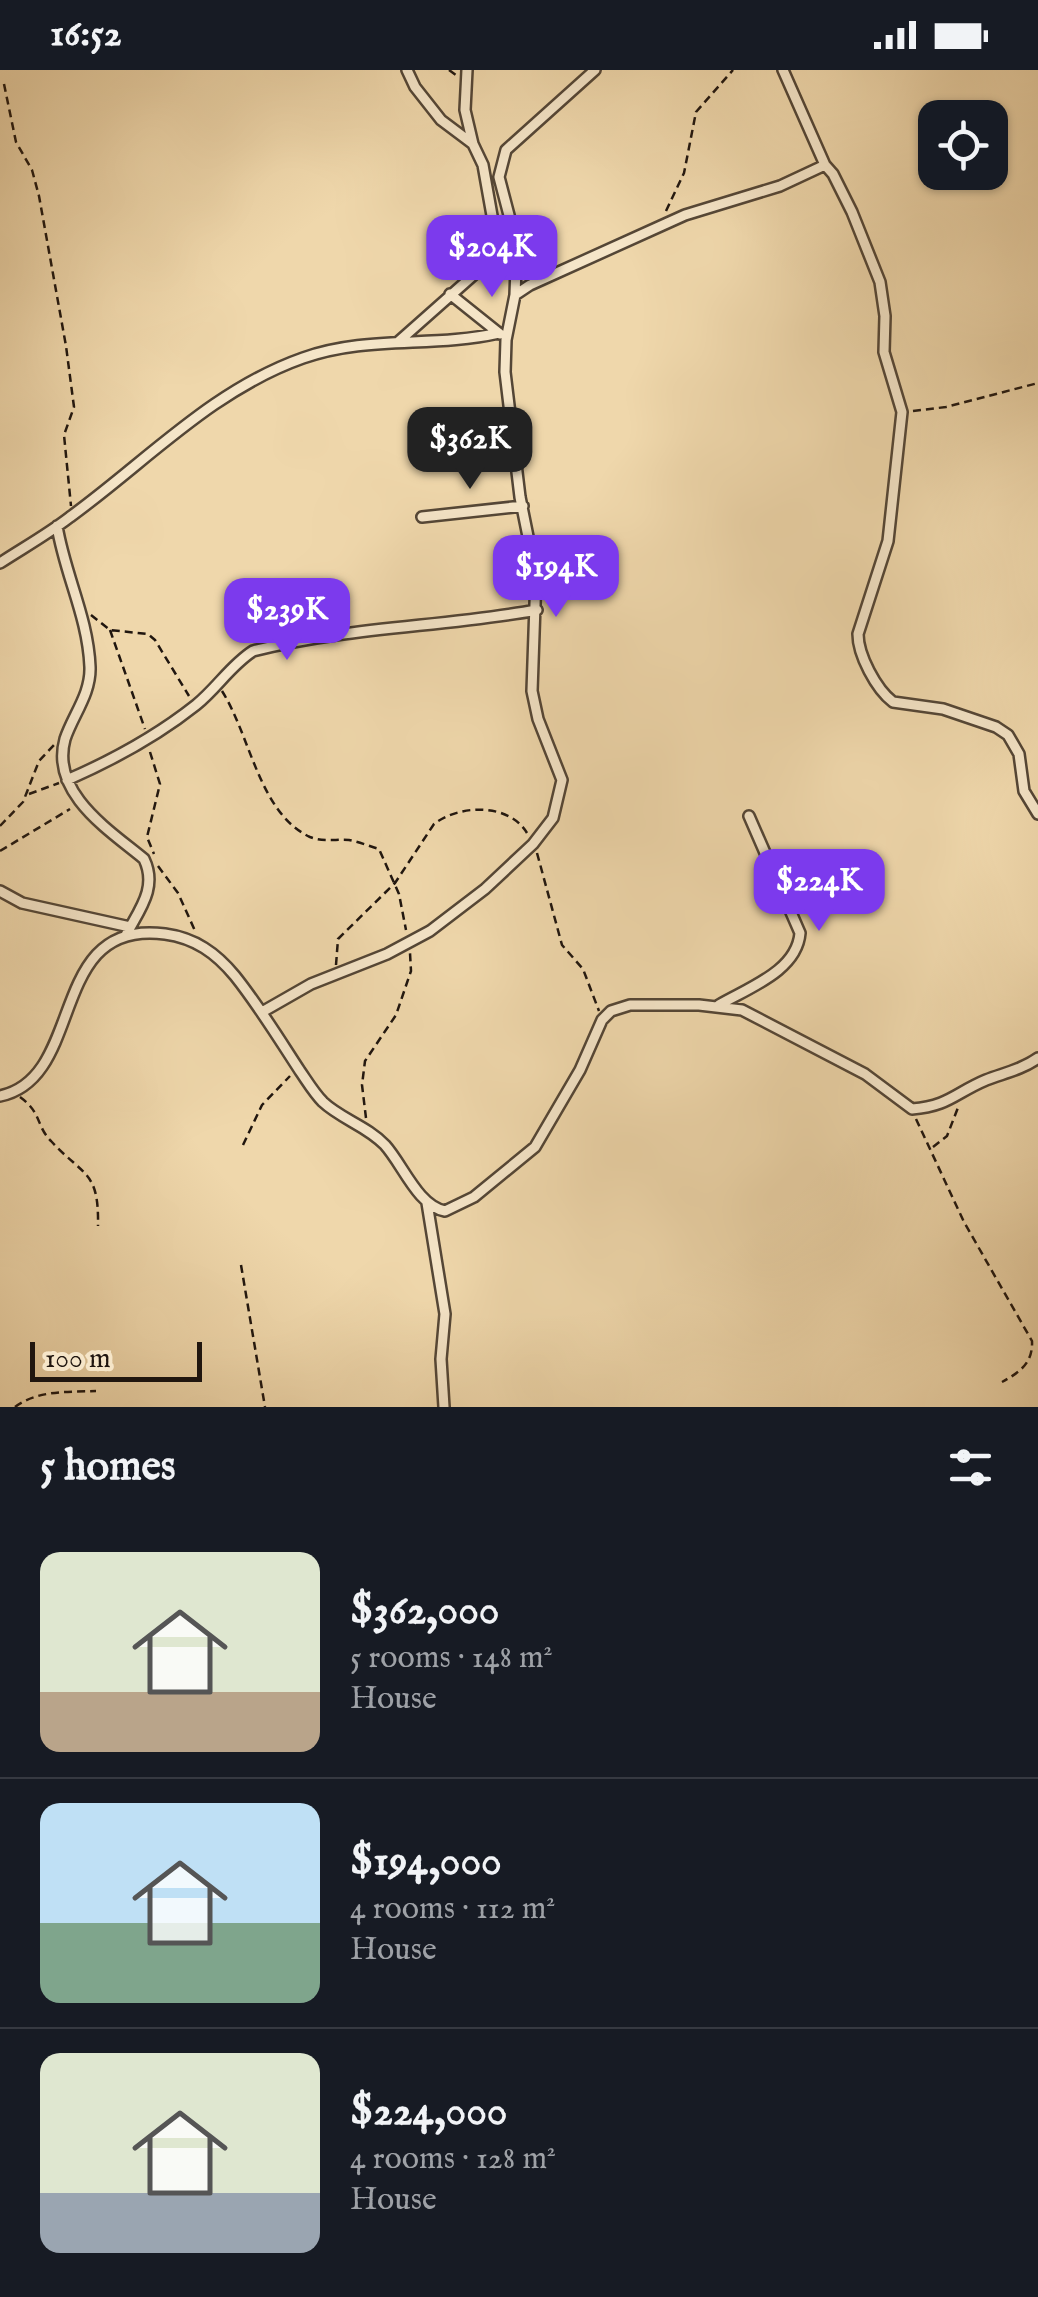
<!DOCTYPE html>
<html lang="en">
<head>
<meta charset="utf-8">
<style>
  :root { --surface:#171b24; --page:#242831; --text:#f1f3f6; --muted:#9ea1a6; --line:#363941; --accent:#7c3aed }
  body { margin:0; font-family:"IM FELL English",serif; background:var(--page); color:var(--text); height:100vh; display:flex; flex-direction:column; font-size:38px; white-space:nowrap }
  * { box-sizing:border-box; margin:0 }
  p { font-size:32px; color:var(--muted) }
  .icon { flex:none; width:55px; height:55px; fill:none; stroke:currentColor; stroke-width:2; stroke-linecap:round; stroke-linejoin:round }
  .map { position:relative; height:1337px; overflow:hidden }
  .panel { display:flex; flex-direction:column; background:var(--surface); flex:1 }
  .panel>* { flex:none }
  .fabs { position:absolute; left:918px; top:30px; display:grid; gap:20px }
  .fabs a { display:grid; place-items:center; width:90px; height:90px; border-radius:20px; background:var(--surface); box-shadow:0 2px 8px #0004; font-size:50px }
  .scale { position:absolute; left:30px; bottom:25px; width:172px; box-sizing:border-box; padding-left:10px; border:5px solid #20160f; border-top:0; font-size:28px; line-height:35px; white-space:nowrap; color:#20160f; -webkit-text-stroke:8px #f5e5c8; paint-order:stroke }
  .price { position:absolute; translate:-50% -85px; padding:0 22px; border-radius:20px; background:var(--accent); color:#fff; font-size:32px; line-height:65px; filter:drop-shadow(0 2px 5px #0008) }
  .price::after { content:''; position:absolute; left:50%; top:60px; width:30px; height:22px; margin-left:-15px; background:inherit; clip-path:polygon(0 0,100% 0,50% 100%) }
  .price.current { background:#222; color:#fff }
  ul { padding:0; list-style:none }
  li { display:flex; align-items:center; gap:30px; height:250px; padding:0 40px }
  li+li { border-top:2px solid var(--line) }
  li span { display:grid; place-items:center; flex:none; width:280px; height:200px; border-radius:20px; color:#555 }
  li>.icon { margin-inline-start:auto }
  span .icon { width:120px; height:120px; fill:#fffc; stroke-width:1 }
  li b { font-size:42px }
  h2 { display:flex; justify-content:space-between; align-items:center; height:120px; padding:0 40px; font-size:42px }
  .status { display:flex; justify-content:space-between; align-items:center; height:70px; padding:0 50px; background:var(--surface); direction:ltr }
  .status svg { height:28px; fill:currentColor }
  .map>svg:first-child { display:block }
</style>
</head>
<body>
<div class="status"><b>16:52</b><svg viewBox="0 0 49 12"><path d="M0 12V9h3v3zM5 12V6h3v6zM10 12V3h3v9zM15 12V0h3v12zM26 1h20v11H26zM47 4h2v5h-2z"/></svg></div>
<div class="map">
<svg width="1038" height="1337" viewBox="0 0 1038 1337">
  <rect width="100%" height="100%" fill="#efd7ab"/>
  <filter id="stains"><feTurbulence type="fractalNoise" baseFrequency=".002" numOctaves="4"/><feColorMatrix values="0 0 0 0 .2 0 0 0 0 .09 0 0 0 0 .02 0 0 0 .5 -.17"/></filter>
  <radialGradient id="worn" r=".72"><stop offset=".6" stop-color="#630" stop-opacity="0"/><stop offset="1" stop-color="#630" stop-opacity=".3"/></radialGradient>
  <g fill="none" stroke-linecap="round" stroke-linejoin="round">
    <defs>
      <path id="street" d="M 467,0 L 465,40 L 473,74
        M 783,0 L 825,95 L 833,104 L 852,142 L 880,212 L 885,246 L 884,282 L 902,342 L 888,471 L 858,564 C 858,585 876,619 893,632 L 943,639 L 996,657 L 1008,665 L 1019,684 L 1024,721 L 1038,744
        M 450,224 L 500,264
        M 515,225 L 530,215 L 685,145 L 780,116 L 825,95
        M 398,272 L 477,202 L 490,187 L 496,168 L 483,95 L 473,74 L 441,50 L 415,17 L 407,0
        M 422,447 L 523,436
        M 57,456 C 65,505 88,547 90,597 C 91,624 73,645 65,669 C 50,723 109,760 144,789 C 158,818 139,840 126,865
        M 0,493 C 23,478 48,464 70,447 C 146,392 212,320 303,288 C 367,265 433,278 499,263
        M 67,710 C 113,690 157,666 196,635 C 217,618 231,595 253,581 C 347,557 443,557 537,540
        M 0,821 L 22,833 L 130,857
        M 719,935 C 748,918 797,901 800,863 L 749,746
        M 262,942 L 311,914 L 387,884 L 430,861 L 485,819 L 533,774 L 553,748 L 562,710 L 538,649 L 532,621 L 536,506 L 520,427 L 505,302 L 506,270 L 515,225 L 516,197 L 510,149 L 499,107 L 506,80 L 595,0
        M 0,1026 C 87,1008 46,848 165,864 C 195,868 216,883 235,906 C 259,936 279,969 300,1001 C 307,1011 314,1023 323,1032 C 341,1049 367,1056 385,1075 C 403,1095 418,1136 445,1141 L 474,1127 L 535,1077 L 580,1000 L 602,950 L 611,941 L 630,935 L 699,935 L 742,940 L 865,1004 L 912,1039 C 949,1036 955,1023 986,1010 C 1004,1003 1021,1000 1038,988
        M 427,1133 L 445,1244 L 441,1289 L 444,1337"/>
    </defs>
    <use href="#street" stroke="#544636" stroke-width="14"/>
    <path stroke="#20160f" stroke-width="2.5" stroke-dasharray="8 5" stroke-linecap="butt" d="M 449,0 L 456,5
      M 4,14 L 16,72 L 32,100 L 39,126 L 66,276 L 74,337 L 64,365 L 71,436
      M 666,141 L 684,103 L 696,42 L 733,0
      M 913,341 L 946,337 L 1038,313
      M 91,545 L 110,560 L 148,564 L 155,570 L 189,626
      M 110,560 L 145,659
      M 222,621 C 251,667 259,743 310,767 C 322,772 336,769 349,770 C 359,772 369,776 379,779 L 399,824 L 406,860
      M 150,682 L 160,714 L 147,767 L 154,784
      M 29,724 L 59,713
      M 0,756 L 23,732 L 39,691 L 54,675
      M 0,781 L 70,739
      M 537,783 L 562,875 L 583,899 L 599,941
      M 158,796 L 178,823 L 196,863
      M 336,895 L 338,869 L 395,813 L 434,754 C 460,734 509,733 527,763
      M 20,1027 C 42,1043 36,1056 51,1071 C 84,1107 99,1100 98,1156
      M 366,1048 L 362,1015 L 365,991 L 396,945 L 411,901 L 410,883
      M 916,1049 L 964,1152 L 1032,1271 C 1033,1293 1020,1302 1002,1312
      M 243,1075 L 262,1035 L 290,1006
      M 933,1077 L 947,1066 L 959,1035
      M 241,1195 L 265,1337
      M 15,1337 C 37,1320 69,1322 96,1321"/>
    <use href="#street" stroke="#f5e5c8" stroke-width="9"/>
  </g>
  <rect width="100%" height="100%" filter="url(#stains)"/>
  <rect width="100%" height="100%" fill="url(#worn)"/>
</svg>
<div class="fabs">
<a><svg class="icon" aria-label="locate" viewBox="0 0 24 24"><circle cx="12" cy="12" r="6"/><path d="M12 2v4M12 18v4M2 12h4M18 12h4"/></svg></a>
</div>
<div class="scale">100 m</div>
<b class="price" style="left:492px;top:230px">$204K</b>
<b class="price current" style="left:470px;top:422px">$362K</b>
<b class="price" style="left:556px;top:550px">$194K</b>
<b class="price" style="left:287px;top:593px">$239K</b>
<b class="price" style="left:819px;top:864px">$224K</b>
</div>
<section class="panel">
<h2>5 homes<svg class="icon" aria-label="filters" viewBox="0 0 24 24"><path d="M4 7h16M4 17h16"/><circle cx="9" cy="7" r="2"/><circle cx="15" cy="17" r="2"/></svg></h2>
<ul>
<li><span style="background:linear-gradient(#dfe7d0 70%,#b9a48a 0)"><svg class="icon" aria-label="home" viewBox="0 0 24 24"><path d="M3 11l9-7 9 7M6 9v11h12V9"/></svg></span><div><b>$362,000</b><p>5 rooms · 148 m²</p><p>House</p></div></li>
<li><span style="background:linear-gradient(#bfe0f5 60%,#7fa58c 0)"><svg class="icon" aria-label="home" viewBox="0 0 24 24"><path d="M3 11l9-7 9 7M6 9v11h12V9"/></svg></span><div><b>$194,000</b><p>4 rooms · 112 m²</p><p>House</p></div></li>
<li><span style="background:linear-gradient(#dfe7d0 70%,#9aa5b1 0)"><svg class="icon" aria-label="home" viewBox="0 0 24 24"><path d="M3 11l9-7 9 7M6 9v11h12V9"/></svg></span><div><b>$224,000</b><p>4 rooms · 128 m²</p><p>House</p></div></li>
</ul>
</section>
</body>
</html>
